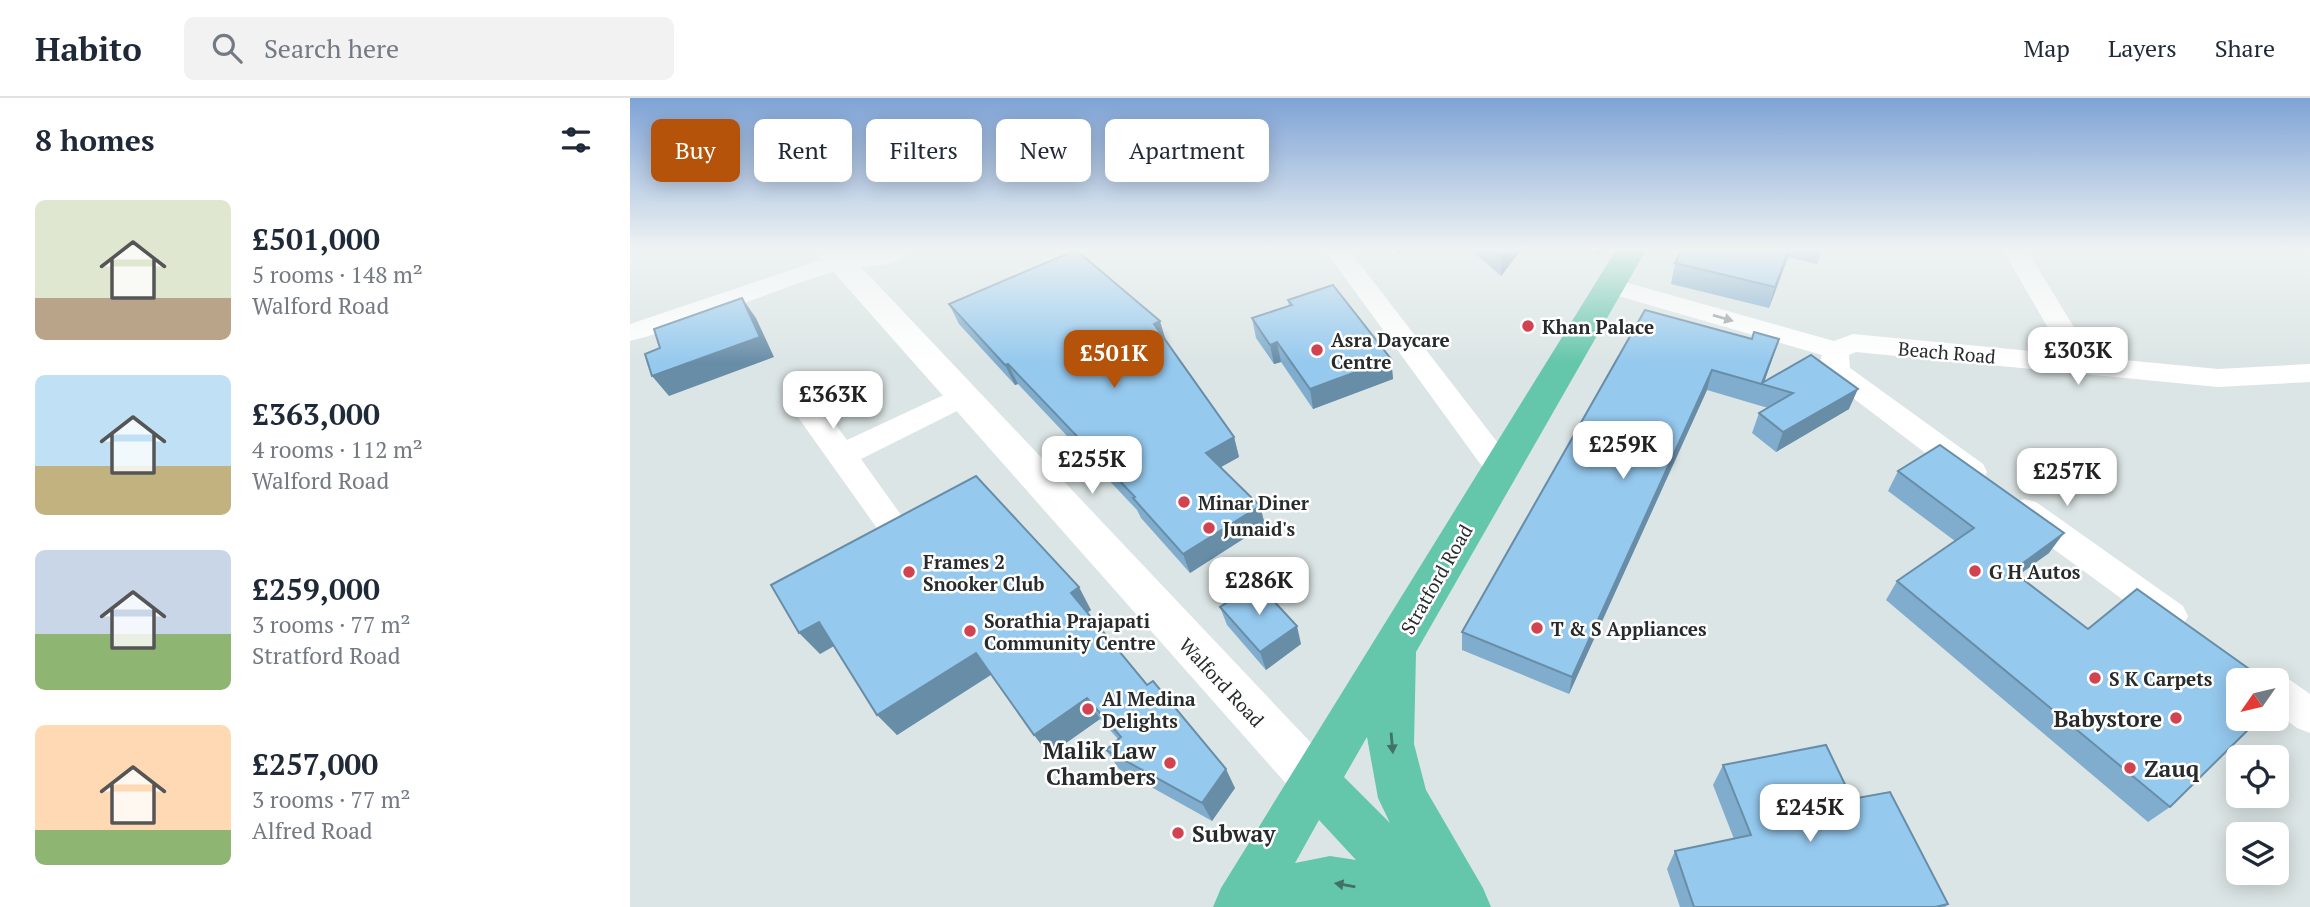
<!DOCTYPE html>
<html lang="en">
<head>
<meta charset="utf-8">
<style>
  :root { --surface:#fff; --page:#f2f2f3; --text:#1f2937; --muted:#747a83; --line:#e0e1e3; --accent:#b45309 }
  body { margin:0; font-family:"PT Serif",serif; background:var(--page); color:var(--text); height:100vh; display:flex; flex-direction:column; font-size:26px; white-space:nowrap }
  * { box-sizing:border-box; margin:0 }
  p { font-size:23px; color:var(--muted) }
  .icon { flex:none; width:38px; height:38px; fill:none; stroke:currentColor; stroke-width:2; stroke-linecap:round; stroke-linejoin:round }
  .map { position:relative; flex:1; overflow:hidden }
  .panel { display:flex; flex-direction:column; background:var(--surface); width:630px }
  .panel>* { flex:none }
  .hud { position:absolute; left:21px; top:21px; width:665px; height:63px; display:flex; gap:14px }
  .needle { width:46px; rotate:236deg }
  .fabs { position:absolute; left:1596px; top:570px; display:grid; gap:14px }
  .fabs a { display:grid; place-items:center; width:63px; height:63px; border-radius:10px; background:var(--surface); box-shadow:0 4px 18px #0003; font-size:35px }
  .price { position:absolute; translate:-50% -60px; padding:0 16px; border-radius:14px; background:#fff; color:#222; font-size:23px; line-height:46px; filter:drop-shadow(0 2px 4px #0008) }
  .price::after { content:''; position:absolute; left:50%; top:42px; width:21px; height:16px; margin-left:-10px; background:inherit; clip-path:polygon(0 0,100% 0,50% 100%) }
  .price.current { background:var(--accent); color:#fff }
  ul { padding:0; list-style:none }
  li { display:flex; align-items:center; gap:21px; height:175px; padding:0 35px }
  li span { display:grid; place-items:center; flex:none; width:196px; height:140px; border-radius:10px; color:#555 }
  li>.icon { margin-inline-start:auto }
  span .icon { width:84px; height:84px; fill:#fffc; stroke-width:1 }
  li b { font-size:30px }
  h2 { display:flex; justify-content:space-between; align-items:center; height:84px; padding:0 35px; font-size:30px }
  .tag { padding:0 24px; border-radius:10px; background:var(--surface); box-shadow:0 4px 18px #0003; font-size:24px; line-height:63px }
  .tag.current { background:var(--accent); color:#fff }
  header { display:flex; align-items:center; gap:42px; box-sizing:border-box; height:98px; padding:0 35px; background:var(--surface); border-bottom:2px solid var(--line) }
  header strong { font-size:33px }
  nav { display:flex; gap:38px; margin-inline-start:auto; font-size:24px }
  .search { width:490px; height:63px; background:var(--page); display:flex; align-items:center; gap:18px; box-sizing:border-box; padding:0 24px; border-radius:10px; color:var(--muted); font-size:26px }
  main { display:flex; flex:1; min-height:0 }
  .map>svg:first-child { display:block }
</style>
</head>
<body>
<header>
<strong>Habito</strong>
<div class="search"><svg class="icon" aria-label="search" viewBox="0 0 24 24"><circle cx="10" cy="10" r="6"/><path d="M15 15l6 6"/></svg>Search here</div>
<nav><a>Map</a><a>Layers</a><a>Share</a></nav>
</header>
<main>
<section class="panel">
<h2>8 homes<svg class="icon" aria-label="filters" viewBox="0 0 24 24"><path d="M4 7h16M4 17h16"/><circle cx="9" cy="7" r="2"/><circle cx="15" cy="17" r="2"/></svg></h2>
<ul>
<li><span style="background:linear-gradient(#dfe7d0 70%,#b9a48a 0)"><svg class="icon" aria-label="home" viewBox="0 0 24 24"><path d="M3 11l9-7 9 7M6 9v11h12V9"/></svg></span><div><b>£501,000</b><p>5 rooms · 148 m²</p><p>Walford Road</p></div></li>
<li><span style="background:linear-gradient(#bfe0f5 65%,#c2b280 0)"><svg class="icon" aria-label="home" viewBox="0 0 24 24"><path d="M3 11l9-7 9 7M6 9v11h12V9"/></svg></span><div><b>£363,000</b><p>4 rooms · 112 m²</p><p>Walford Road</p></div></li>
<li><span style="background:linear-gradient(#c9d6e8 60%,#8fb573 0)"><svg class="icon" aria-label="home" viewBox="0 0 24 24"><path d="M3 11l9-7 9 7M6 9v11h12V9"/></svg></span><div><b>£259,000</b><p>3 rooms · 77 m²</p><p>Stratford Road</p></div></li>
<li><span style="background:linear-gradient(#ffd9b3 75%,#8fb573 0)"><svg class="icon" aria-label="home" viewBox="0 0 24 24"><path d="M3 11l9-7 9 7M6 9v11h12V9"/></svg></span><div><b>£257,000</b><p>3 rooms · 77 m²</p><p>Alfred Road</p></div></li>
</ul>
</section>
<div class="map">
<svg width="1680" height="809" viewBox="0 0 1680 809">
  <rect width="100%" height="100%" fill="#dce5e5"/>
  <g fill="none" stroke-linecap="round" stroke-linejoin="round">
    <path fill="#fff" fill-rule="evenodd" d="M 246,152 L 280,152 C 266,173 230,166 209,172 C 139,193 71,225 0,243 L 0,226 L 200,159 Z
      M 695,152 L 719,152 L 881,362 L 885,370 L 881,378 L 870,381 L 859,378 Z
      M 1373,152 L 1397,152 L 1462,259 L 1588,271 L 1680,266 L 1680,284 L 1588,289 L 1226,254 L 1219,257 L 1220,270 L 1353,366 L 1357,374 L 1353,382 L 1342,385 L 1331,382 L 1198,281 L 1190,264 L 1192,257 L 971,193 L 967,188 L 971,183 L 980,180 L 1204,243 L 1223,236 L 1433,256 Z
      M 331,289 L 341,292 L 345,299 L 341,306 L 231,361 L 276,424 L 271,433 L 260,436 L 249,433 L 155,301 L 159,294 C 185,287 202,323 217,342 Z
      M 1395,401 L 1406,404 L 1553,508 L 1558,518 L 1553,528 L 1541,533 L 1529,528 L 1384,422 L 1379,413 L 1384,404 Z
      M 1647,578 L 1660,582 L 1680,596 L 1680,635 L 1667,630 L 1647,615 L 1647,583 L 1634,583 Z"/>
    <path fill="#fff" fill-rule="evenodd" d="M 184,152 L 215,152 L 701,666 L 708,682 L 701,698 L 684,705 L 667,698 Z"/>
    <path fill="#64c6aa" fill-rule="evenodd" d="M 986,152 L 1016,152 L 786,554 L 784,646 L 796,692 L 853,790 L 861,809 L 583,809 L 591,790 ZM 737,639 L 748,700 L 760,725 L 714,679 ZM 689,722 L 726,762 L 700,758 L 665,765 Z"/>
  </g>
  <path fill="#80adcd" d="M 841,152 L 891,152 L 871,178 Z
    M 961,152 L 971,152 L 969,157 Z
    M 1052,152 L 1192,152 L 1187,166 L 1158,159 L 1139,210 L 1041,186 L 1045,165 Z
    M 658,202 L 761,261 L 763,281 L 683,311 L 651,264 L 644,266 L 626,240 L 622,220 L 659,208 Z
    M 319,206 L 536,243 L 604,339 L 609,359 L 591,369 L 630,408 L 635,427 L 560,475 L 511,420 L 507,412 L 388,286 L 385,287 L 329,226 Z
    M 1015,212 L 1122,241 L 1149,241 L 1134,285 L 1219,311 L 1146,354 L 1122,335 L 1129,315 L 1138,310 L 1077,292 L 939,596 L 832,552 L 832,534 Z
    M 1268,373 L 1419,455 L 1388,477 L 1540,709 L 1518,724 L 1256,502 L 1267,483 L 1325,443 L 1258,393 Z
    M 346,378 L 461,512 L 457,515 L 605,690 L 582,723 L 489,671 L 476,652 L 488,641 L 470,621 L 419,657 L 361,577 L 267,637 L 204,548 L 190,556 Z
    M 590,509 L 671,546 L 636,572 L 597,527 Z
    M 1093,667 L 1222,701 L 1318,806 L 1315,809 L 1050,809 L 1037,771 L 1045,753 L 1104,741 L 1083,687 Z"/>
  <path fill="#688da7" d="M 767,152 L 776,152 L 767,156 Z
    M 877,152 L 891,152 L 871,178 L 872,159 Z
    M 1159,152 L 1160,152 L 1158,159 L 1139,210 L 1145,189 Z
    M 112,200 L 126,220 L 144,259 L 39,298 L 22,278 Z
    M 530,223 L 536,243 L 524,226 Z
    M 1149,241 L 1133,287 L 1132,286 Z
    M 647,244 L 651,264 L 644,266 L 640,247 Z
    M 761,261 L 763,281 L 683,311 L 680,291 Z
    M 378,266 L 388,286 L 385,287 L 375,267 Z
    M 1082,272 L 1077,292 L 939,596 L 942,579 Z
    M 1228,291 L 1219,311 L 1146,354 L 1153,334 Z
    M 604,339 L 609,359 L 582,374 L 576,355 Z
    M 630,408 L 635,427 L 560,475 L 553,456 Z
    M 1434,435 L 1419,455 L 1368,492 L 1382,473 Z
    M 449,489 L 461,512 L 453,517 L 441,495 Z
    M 189,524 L 209,545 L 190,556 L 169,535 Z
    M 667,528 L 671,546 L 636,572 L 630,554 Z
    M 346,555 L 362,576 L 267,637 L 247,617 Z
    M 457,600 L 470,621 L 419,657 L 404,637 Z
    M 596,671 L 605,690 L 582,723 L 572,705 Z"/>
  <path fill="#95c9ee" stroke="#688da7" stroke-width="2" d="M 446,152 L 530,223 L 524,226 L 604,339 L 576,355 L 630,408 L 553,456 L 503,400 L 505,399 L 378,266 L 375,267 L 319,206 Z
    M 864,152 L 877,152 L 872,159 Z
    M 1052,152 L 1159,152 L 1145,189 L 1045,165 Z
    M 703,187 L 761,261 L 680,291 L 647,244 L 640,247 L 622,220 L 662,207 L 658,202 Z
    M 112,200 L 130,239 L 22,278 L 15,256 L 30,250 L 24,231 Z
    M 1015,212 L 1122,241 L 1124,234 L 1149,241 L 1132,285 L 1181,257 L 1228,291 L 1153,334 L 1129,315 L 1163,295 L 1082,272 L 942,579 L 832,534 Z
    M 1310,347 L 1434,435 L 1382,473 L 1458,531 L 1507,491 L 1636,583 L 1608,583 L 1608,621 L 1629,621 L 1540,709 L 1267,483 L 1344,430 L 1268,373 Z
    M 346,378 L 449,489 L 441,495 L 517,587 L 523,583 L 596,671 L 572,705 L 476,652 L 491,639 L 457,600 L 404,637 L 346,555 L 247,617 L 189,524 L 169,535 L 141,487 Z
    M 627,485 L 667,528 L 630,554 L 590,509 Z
    M 1647,591 L 1655,596 L 1647,604 Z
    M 1196,647 L 1222,701 L 1260,694 L 1318,806 L 1305,809 L 1064,809 L 1045,753 L 1121,737 L 1093,667 Z"/>
  <defs><path id="oneway-solid" d="M-6-.8H1V-3.2L6.5 0L1 3.2V.8H-6Z" transform="scale(1.75)"/></defs>
  <use fill="#9ea0a0" href="#oneway-solid" transform="translate(1093 220) rotate(16)"/>
  <g fill="#437165">
    <use href="#oneway-solid" transform="translate(762 645) rotate(85)"/>
    <use href="#oneway-solid" transform="translate(715 787) rotate(-170)"/>
  </g>
  <linearGradient id="sky" x2="0" y2="1"><stop stop-color="#7ea3d6"/><stop offset="0.57" stop-color="#eff3f3"/><stop offset="1" stop-color="#eff3f3" stop-opacity="0"/></linearGradient>
  <rect width="1680" height="265" fill="url(#sky)"/>
  <g fill="#d24250" stroke="#fff" stroke-width="2.5">
    <circle cx="898" cy="228" r="7"/>
    <circle cx="687" cy="252" r="7"/>
    <circle cx="554" cy="404" r="7"/>
    <circle cx="579" cy="430" r="7"/>
    <circle cx="1345" cy="473" r="7"/>
    <circle cx="279" cy="474" r="7"/>
    <circle cx="907" cy="530" r="7"/>
    <circle cx="340" cy="533" r="7"/>
    <circle cx="1465" cy="580" r="7"/>
    <circle cx="458" cy="611" r="7"/>
    <circle cx="1546" cy="620" r="7"/>
    <circle cx="540" cy="665" r="7"/>
    <circle cx="1500" cy="670" r="7"/>
    <circle cx="548" cy="735" r="7"/>
  </g>
  <g text-anchor="middle" dominant-baseline="central" stroke-width="5" stroke-linejoin="round" paint-order="stroke">
    <g font-size="19" font-weight="bold" fill="#282b2c" stroke="#fff" text-anchor="start">
      <text x="912" y="228">Khan Palace</text>
      <text x="701" y="241">Asra Daycare<tspan x="701" dy="22">Centre</tspan></text>
      <text x="568" y="404">Minar Diner</text>
      <text x="593" y="430">Junaid's</text>
      <text x="293" y="463">Frames 2<tspan x="293" dy="22">Snooker Club</tspan></text>
      <text x="1359" y="473">G H Autos</text>
      <text x="354" y="522">Sorathia Prajapati<tspan x="354" dy="22">Community Centre</tspan></text>
      <text x="921" y="530">T &amp; S Appliances</text>
      <text x="1479" y="580">S K Carpets</text>
      <text x="472" y="600">Al Medina<tspan x="472" dy="22">Delights</tspan></text>
    </g>
    <g font-size="19" fill="#282b2c" stroke="#fff">
      <text transform="translate(1317 254) rotate(5)">Beach Road</text>
      <text transform="translate(806 481) rotate(-60)">Stratford Road</text>
      <text transform="translate(592 584) rotate(47)">Walford Road</text>
    </g>
    <g font-size="23" font-weight="bold" fill="#282b2c" stroke="#fff" text-anchor="end">
      <text x="1532" y="620">Babystore</text>
      <text x="526" y="652">Malik Law<tspan x="526" dy="26">Chambers</tspan></text>
      <text x="1514" y="670" text-anchor="start">Zauq</text>
      <text x="562" y="735" text-anchor="start">Subway</text>
    </g>
  </g>
</svg>
<div class="fabs">
<a><svg class="needle" viewBox="-14 -14 28 28"><path d="M0-13l5 13h-10z" fill="#e53935"/><path d="M0 13l5-13h-10z" fill="#747a83"/></svg></a>
<a><svg class="icon" aria-label="locate" viewBox="0 0 24 24"><circle cx="12" cy="12" r="6"/><path d="M12 2v4M12 18v4M2 12h4M18 12h4"/></svg></a>
<a><svg class="icon" aria-label="layers" viewBox="0 0 24 24"><path d="M12 4l9 5-9 5-9-5zM3 14l9 5 9-5"/></svg></a>
</div>
<b class="price" style="left:1448px;top:289px">£303K</b>
<b class="price current" style="left:484px;top:292px">£501K</b>
<b class="price" style="left:203px;top:333px">£363K</b>
<b class="price" style="left:993px;top:383px">£259K</b>
<b class="price" style="left:462px;top:398px">£255K</b>
<b class="price" style="left:1437px;top:410px">£257K</b>
<b class="price" style="left:629px;top:519px">£286K</b>
<b class="price" style="left:1180px;top:746px">£245K</b>
<div class="hud">
<a class="tag current">Buy</a>
<a class="tag">Rent</a>
<a class="tag">Filters</a>
<a class="tag">New</a>
<a class="tag">Apartment</a>
</div>
</div>
</main>
</body>
</html>
